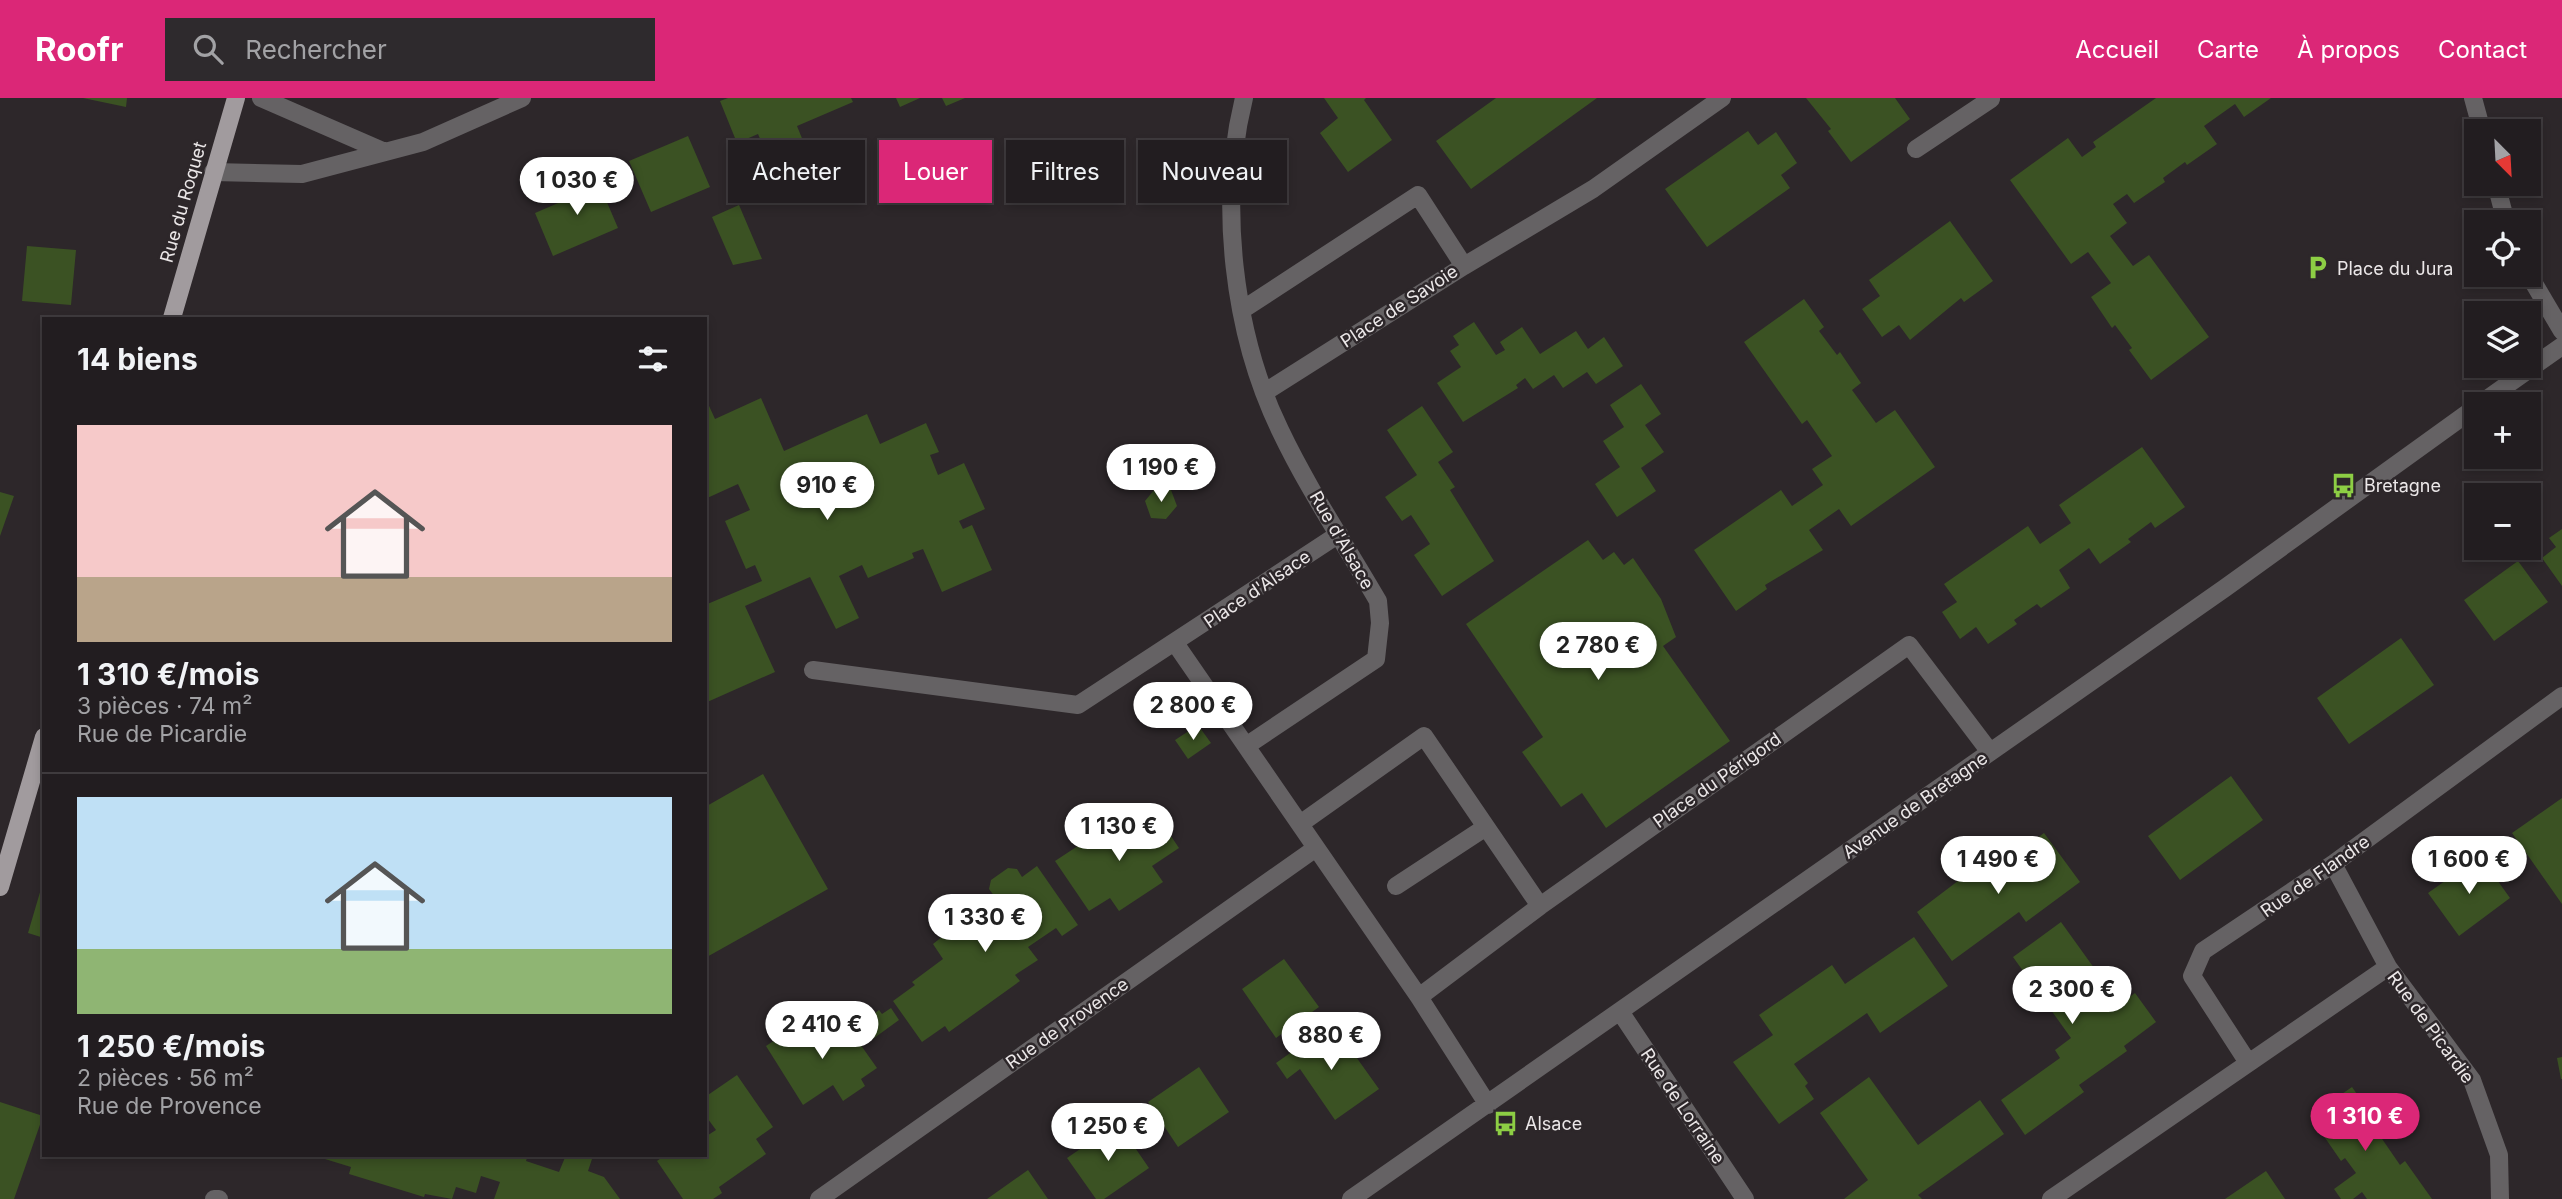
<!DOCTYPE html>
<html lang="fr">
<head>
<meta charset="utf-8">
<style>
  :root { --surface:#221d20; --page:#2e2a2d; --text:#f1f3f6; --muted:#a2a2a5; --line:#3f3b3e; --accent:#db2777 }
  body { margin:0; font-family:Inter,sans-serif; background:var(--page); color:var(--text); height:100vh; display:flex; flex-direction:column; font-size:26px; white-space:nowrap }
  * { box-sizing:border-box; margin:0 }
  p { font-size:23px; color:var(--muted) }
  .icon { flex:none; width:38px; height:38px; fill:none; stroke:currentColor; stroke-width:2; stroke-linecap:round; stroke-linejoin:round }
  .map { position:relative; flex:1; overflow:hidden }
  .side { position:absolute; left:42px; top:219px; width:665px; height:840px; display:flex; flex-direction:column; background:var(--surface); border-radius:0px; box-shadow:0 4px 10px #0003,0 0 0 2px var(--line) }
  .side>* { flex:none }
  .hud { position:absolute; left:728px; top:42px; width:665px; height:63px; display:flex; gap:14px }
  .needle { width:46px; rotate:156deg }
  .buttons { position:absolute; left:2464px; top:21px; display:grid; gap:14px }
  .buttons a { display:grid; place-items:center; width:77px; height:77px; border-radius:0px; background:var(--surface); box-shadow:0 4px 10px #0003,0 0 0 2px var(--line); font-size:35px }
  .price { position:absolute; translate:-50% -60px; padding:0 16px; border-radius:24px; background:#fff; color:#222; font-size:23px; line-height:46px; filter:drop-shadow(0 2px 4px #0008) }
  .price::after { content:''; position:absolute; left:50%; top:42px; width:21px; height:16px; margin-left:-10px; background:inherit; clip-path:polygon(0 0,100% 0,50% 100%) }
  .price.active { background:var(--accent); color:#fff }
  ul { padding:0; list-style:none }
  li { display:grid; align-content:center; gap:14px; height:371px; padding:0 35px }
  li+li { border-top:2px solid var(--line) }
  li span { display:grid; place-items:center; height:217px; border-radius:0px; color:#555 }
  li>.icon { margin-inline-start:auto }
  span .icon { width:126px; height:126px; fill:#fffc; stroke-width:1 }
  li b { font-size:30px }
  h2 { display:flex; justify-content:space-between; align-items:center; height:84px; padding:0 35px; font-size:30px }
  .tag { padding:0 24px; border-radius:0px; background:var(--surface); box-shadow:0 4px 10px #0003,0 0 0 2px var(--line); font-size:24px; line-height:63px }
  .tag.active { background:var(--accent); color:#fff }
  header { display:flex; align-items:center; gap:42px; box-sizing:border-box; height:98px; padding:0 35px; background:var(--accent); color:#fff }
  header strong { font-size:33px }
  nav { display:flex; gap:38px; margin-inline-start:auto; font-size:24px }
  .search { width:490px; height:63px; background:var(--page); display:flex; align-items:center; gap:18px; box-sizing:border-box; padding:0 24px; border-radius:0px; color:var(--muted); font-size:26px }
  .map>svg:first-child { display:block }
</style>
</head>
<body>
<header>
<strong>Roofr</strong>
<div class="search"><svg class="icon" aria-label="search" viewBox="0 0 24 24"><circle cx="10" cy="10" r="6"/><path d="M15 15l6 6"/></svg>Rechercher</div>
<nav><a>Accueil</a><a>Carte</a><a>À propos</a><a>Contact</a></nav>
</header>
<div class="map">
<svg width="2562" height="1101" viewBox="0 0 2562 1101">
  <rect width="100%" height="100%" fill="#2d272a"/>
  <path fill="#3b5223" d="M 83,0 L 127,0 L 126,9 Z
    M 728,0 L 851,0 L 853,4 L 797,28 L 812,65 L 776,79 L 758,36 L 737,45 L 720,3 Z
    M 896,0 L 920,0 L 900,9 Z
    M 942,0 L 965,0 L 946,8 Z
    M 1324,0 L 1366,0 L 1364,2 L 1392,42 L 1348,74 L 1320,35 L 1338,20 Z
    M 1496,0 L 1597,0 L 1471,91 L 1436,43 Z
    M 1806,0 L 1895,0 L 1910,21 L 1851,64 L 1828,33 L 1831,31 Z
    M 2156,0 L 2271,0 L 2244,19 L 2235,6 L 2204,28 L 2217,46 L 2187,67 L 2185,64 L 2163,80 L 2165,84 L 2134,105 L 2127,96 L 2113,106 L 2127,125 L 2110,138 L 2133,168 L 2149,157 L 2209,239 L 2151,282 L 2129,252 L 2132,250 L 2115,227 L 2112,230 L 2091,199 L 2111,185 L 2088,154 L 2071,166 L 2010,82 L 2068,40 L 2082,59 L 2096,49 L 2093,44 Z
    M 1748,33 L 1758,47 L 1776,34 L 1797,65 L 1781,77 L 1790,90 L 1707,149 L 1665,91 Z
    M 688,38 L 710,89 L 651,114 L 629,63 Z
    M 594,74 L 618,130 L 553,158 L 535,115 L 579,96 L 573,83 Z
    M 739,107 L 762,161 L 733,167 L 712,119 Z
    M 1950,123 L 1993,183 L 1964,204 L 1961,200 L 1910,242 L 1899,227 L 1882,239 L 1862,211 L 1880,198 L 1869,182 Z
    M 27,148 L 76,152 L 71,207 L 22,203 Z
    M 1804,201 L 1824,229 L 1819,233 L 1837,257 L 1840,254 L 1861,285 L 1852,292 L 1876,325 L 1895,312 L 1935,369 L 1851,428 L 1839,411 L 1809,432 L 1823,452 L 1765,487 L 1767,491 L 1736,513 L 1694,452 L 1781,392 L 1792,408 L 1823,387 L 1812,371 L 1832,358 L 1807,322 L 1802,326 L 1744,244 Z
    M 1474,224 L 1496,257 L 1505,252 L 1500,244 L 1522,229 L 1540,256 L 1576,233 L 1588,251 L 1604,239 L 1623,268 L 1596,286 L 1587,274 L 1563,290 L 1554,277 L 1533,291 L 1525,280 L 1516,287 L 1518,290 L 1463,324 L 1437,285 L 1461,269 L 1450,253 L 1459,247 L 1453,238 Z
    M 1641,286 L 1661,316 L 1645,327 L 1664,354 L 1641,370 L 1656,393 L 1617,419 L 1595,386 L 1620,369 L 1603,343 L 1624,329 L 1610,307 Z
    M 705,299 L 715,321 L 761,300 L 784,353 L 867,316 L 880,346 L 926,325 L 939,354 L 930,357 L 938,377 L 964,365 L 985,411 L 959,423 L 963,431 L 972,427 L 992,472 L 942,494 L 923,451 L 912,455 L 914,460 L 868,480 L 862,467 L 839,478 L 859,520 L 836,531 L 810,479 L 745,508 L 775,574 L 705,605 L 705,507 L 762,483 L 755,467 L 746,471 L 725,423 L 750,412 L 738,386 L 705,401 Z
    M 1422,308 L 1453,354 L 1438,364 L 1455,389 L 1450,392 L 1494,463 L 1442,498 L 1414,457 L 1430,446 L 1411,417 L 1402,423 L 1385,399 L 1417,377 L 1387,332 Z
    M 2142,349 L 2185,409 L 2155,430 L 2151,424 L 2128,441 L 2131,444 L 2100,466 L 2089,450 L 2059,472 L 2070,490 L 2041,510 L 2037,506 L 2014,522 L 2017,526 L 1988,546 L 1976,529 L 1960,541 L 1942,514 L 1957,504 L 1944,486 L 2028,428 L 2040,446 L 2071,425 L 2059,407 Z
    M 1154,392 L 1171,392 L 1177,408 L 1166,421 L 1151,420 L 1145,403 Z
    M 0,394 L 14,398 L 0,438 Z
    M 2562,431 L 2562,488 L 2542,460 L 2556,449 L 2549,440 Z
    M 1588,442 L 1603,462 L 1614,454 L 1624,467 L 1633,460 L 1661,501 L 1676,539 L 1663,548 L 1730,643 L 1606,730 L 1582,695 L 1561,709 L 1522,654 L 1543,639 L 1466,526 Z
    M 2518,463 L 2548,504 L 2494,543 L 2464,502 Z
    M 2401,540 L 2434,587 L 2349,646 L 2317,600 Z
    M 1198,627 L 1211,645 L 1188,661 L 1175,642 Z
    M 763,676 L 828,791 L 705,860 L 705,709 Z
    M 2231,678 L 2263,722 L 2180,782 L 2148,738 Z
    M 2562,700 L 2562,806 L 2512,735 Z
    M 1152,710 L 1179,750 L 1152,768 L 1163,784 L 1119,813 L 1110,800 L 1089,813 L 1055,763 L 1096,736 L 1102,744 Z
    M 2044,735 L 2080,784 L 2026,824 L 2019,814 L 1952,863 L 1917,814 L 1983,764 L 1990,774 Z
    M 2480,758 L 2510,800 L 2459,838 L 2428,795 Z
    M 1037,768 L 1078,827 L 1062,838 L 1056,830 L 1028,849 L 1038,862 L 1015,877 L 1020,883 L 949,934 L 945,928 L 922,944 L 893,903 L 915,887 L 912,884 L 943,861 L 933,846 L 973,814 L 978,823 L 1001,807 L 989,791 L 991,782 L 1008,770 L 1017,771 L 1022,779 Z
    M 43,784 L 44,784 L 44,840 L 28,835 Z
    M 2061,824 L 2120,906 L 2135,895 L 2156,924 L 2124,948 L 2127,953 L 2079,987 L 2084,994 L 2025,1037 L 2001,1002 L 2060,960 L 2055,952 L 2071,940 L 2013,859 Z
    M 1914,839 L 1948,888 L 1880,935 L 1867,915 L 1794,966 L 1808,985 L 1805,988 L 1814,1001 L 1779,1026 L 1733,964 L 1773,937 L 1759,917 L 1832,867 L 1845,886 Z
    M 1284,861 L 1319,909 L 1276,940 L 1242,891 Z
    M 891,910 L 899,922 L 870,943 L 859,928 L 879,912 L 882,916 Z
    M 841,919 L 877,970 L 861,981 L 865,988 L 843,1003 L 833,987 L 803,1007 L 766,948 L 799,926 L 809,940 Z
    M 1327,929 L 1339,946 L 1344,942 L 1379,991 L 1335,1022 L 1300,971 L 1287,981 L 1276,965 Z
    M 2562,959 L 2562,981 L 2561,981 L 2557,960 Z
    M 1199,969 L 1229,1014 L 1178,1049 L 1148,1004 Z
    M 737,977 L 773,1029 L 756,1041 L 766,1056 L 719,1089 L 722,1095 L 713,1101 L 683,1101 L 657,1063 L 665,1057 L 705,1057 L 705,1039 L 716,1032 L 705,1017 L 705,999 Z
    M 1869,979 L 1918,1047 L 1980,1002 L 2004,1036 L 1918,1097 L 1922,1101 L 1844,1101 L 1868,1082 L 1820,1015 Z
    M 2352,989 L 2382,1032 L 2378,1035 L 2400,1067 L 2405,1063 L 2432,1101 L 2367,1101 L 2362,1094 L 2353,1101 L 2341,1101 L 2334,1091 L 2356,1075 L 2345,1060 L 2341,1063 L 2310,1018 Z
    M 0,1004 L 43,1018 L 14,1101 L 0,1101 Z
    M 1118,1025 L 1149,1070 L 1104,1101 L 1096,1101 L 1067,1060 Z
    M 312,1057 L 528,1057 L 526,1063 L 559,1074 L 566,1057 L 578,1057 L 592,1061 L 588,1073 L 604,1079 L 620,1101 L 494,1101 L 500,1084 L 481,1078 L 476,1095 L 456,1089 L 452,1101 L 425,1096 L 424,1099 L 349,1076 L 351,1069 Z
    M 1028,1072 L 1048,1101 L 987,1101 Z
    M 2266,1073 L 2285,1101 L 2225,1101 Z"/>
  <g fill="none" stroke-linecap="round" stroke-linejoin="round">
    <path stroke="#656264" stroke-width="18" d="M 261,0 L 385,54
      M 1244,0 C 1218,104 1233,235 1280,332 C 1308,391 1345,446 1378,503 L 1380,525 L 1376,561 L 1246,648 L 1419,899 L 1488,1007
      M 2473,0 L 2482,33
      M 1916,51 L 1991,1
      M 213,74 L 302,76 L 423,44 L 522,0
      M 2496,86 L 2506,124
      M 1464,168 L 1593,91 L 1722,0
      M 2529,177 L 2562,233
      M 1242,212 L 1418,97 L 1464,168 L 1265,294
      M 2480,306 L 2562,248
      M 1175,545 L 1246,648
      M 813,572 L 1078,607 L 1339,436
      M 1300,726 L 1424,638 L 1540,808
      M 2333,766 L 2388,869 L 2472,982 L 2499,1057 L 2500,1101
      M 1396,788 L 1486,729
      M 1419,899 L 1540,808 L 1909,547 L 1990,654
      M 1621,915 L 1745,1101
      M 2247,963 L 2192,878 L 2203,853 L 2333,766 L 2562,598
      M 214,1101 L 219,1101
      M 819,1101 L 1316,750
      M 1351,1101 L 2225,490 L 2476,309
      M 2051,1101 L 2388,869"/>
    <path stroke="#a19b9e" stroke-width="18" d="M 172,220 L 236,0
      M 0,789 L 44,639"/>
  </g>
  <defs>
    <symbol id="parking-bare" viewBox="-9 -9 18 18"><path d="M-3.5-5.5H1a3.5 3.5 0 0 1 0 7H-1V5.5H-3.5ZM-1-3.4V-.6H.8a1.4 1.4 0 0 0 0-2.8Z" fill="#8dce44" stroke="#2d272a" stroke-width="2.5" paint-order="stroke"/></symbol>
    <symbol id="bus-bare" viewBox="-9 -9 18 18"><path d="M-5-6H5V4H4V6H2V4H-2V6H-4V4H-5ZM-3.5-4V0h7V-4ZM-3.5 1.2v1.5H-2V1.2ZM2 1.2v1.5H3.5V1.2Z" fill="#8dce44" stroke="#2d272a" stroke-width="2.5" paint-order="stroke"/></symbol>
  </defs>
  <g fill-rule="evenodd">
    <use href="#parking-bare" x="2300" y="152" width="35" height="35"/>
    <use href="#bus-bare" x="2326" y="370" width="35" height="35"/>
    <use href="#bus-bare" x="1488" y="1008" width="35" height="35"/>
  </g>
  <g text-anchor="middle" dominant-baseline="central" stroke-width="5" stroke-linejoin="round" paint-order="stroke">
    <g font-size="18" fill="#ebe7e8" stroke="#2d272a">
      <text transform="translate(183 104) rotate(-74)">Rue du Roquet</text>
      <text transform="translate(1399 208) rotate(-33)">Place de Savoie</text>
      <text transform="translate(1342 442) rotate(60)">Rue d'Alsace</text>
      <text transform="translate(1257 491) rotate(-34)">Place d'Alsace</text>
      <text transform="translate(1717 682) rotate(-35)">Place du Périgord</text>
      <text transform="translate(1915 707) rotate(-35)">Avenue de Bretagne</text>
      <text transform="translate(2315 778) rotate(-35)">Rue de Flandre</text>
      <text transform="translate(1067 925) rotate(-35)">Rue de Provence</text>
      <text transform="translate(2431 929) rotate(54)">Rue de Picardie</text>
      <text transform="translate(1683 1008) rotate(56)">Rue de Lorraine</text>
    </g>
    <g font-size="18" fill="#ebe7e8" stroke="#2d272a" text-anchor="start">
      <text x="2337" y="170">Place du Jura</text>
      <text x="2364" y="387">Bretagne</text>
      <text x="1525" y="1025">Alsace</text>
    </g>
  </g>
</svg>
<div class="buttons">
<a><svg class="needle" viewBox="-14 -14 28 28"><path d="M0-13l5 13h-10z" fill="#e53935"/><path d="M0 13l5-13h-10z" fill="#a2a2a5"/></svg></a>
<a><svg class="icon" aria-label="locate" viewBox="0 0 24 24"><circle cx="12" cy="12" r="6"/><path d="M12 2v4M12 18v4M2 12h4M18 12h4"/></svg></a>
<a><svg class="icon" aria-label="layers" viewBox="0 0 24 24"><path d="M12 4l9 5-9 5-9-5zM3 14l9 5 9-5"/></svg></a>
<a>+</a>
<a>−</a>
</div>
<b class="price" style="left:577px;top:119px">1 030 €</b>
<b class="price" style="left:1161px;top:406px">1 190 €</b>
<b class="price" style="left:827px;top:424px">910 €</b>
<b class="price" style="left:1598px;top:584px">2 780 €</b>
<b class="price" style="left:1193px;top:644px">2 800 €</b>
<b class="price" style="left:1119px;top:765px">1 130 €</b>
<b class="price" style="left:1998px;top:798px">1 490 €</b>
<b class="price" style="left:2469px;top:798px">1 600 €</b>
<b class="price" style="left:985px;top:856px">1 330 €</b>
<b class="price" style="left:2072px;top:928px">2 300 €</b>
<b class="price" style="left:822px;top:963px">2 410 €</b>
<b class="price" style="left:1331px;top:974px">880 €</b>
<b class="price active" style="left:2365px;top:1055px">1 310 €</b>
<b class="price" style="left:1108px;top:1065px">1 250 €</b>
<div class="hud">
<a class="tag">Acheter</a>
<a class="tag active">Louer</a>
<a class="tag">Filtres</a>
<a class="tag">Nouveau</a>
</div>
<section class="side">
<h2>14 biens<svg class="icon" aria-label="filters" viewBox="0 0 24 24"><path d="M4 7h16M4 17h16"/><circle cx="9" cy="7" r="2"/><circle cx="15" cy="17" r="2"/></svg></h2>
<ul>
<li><span style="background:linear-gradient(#f6c9c9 70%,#b9a48a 0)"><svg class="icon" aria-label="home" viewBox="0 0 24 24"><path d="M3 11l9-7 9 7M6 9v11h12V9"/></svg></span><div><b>1 310 €/mois</b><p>3 pièces · 74 m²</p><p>Rue de Picardie</p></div></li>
<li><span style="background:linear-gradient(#bfe0f5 70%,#8fb573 0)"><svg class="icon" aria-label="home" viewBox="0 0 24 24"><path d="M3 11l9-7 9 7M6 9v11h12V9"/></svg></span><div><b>1 250 €/mois</b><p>2 pièces · 56 m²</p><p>Rue de Provence</p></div></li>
</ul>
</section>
</div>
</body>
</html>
